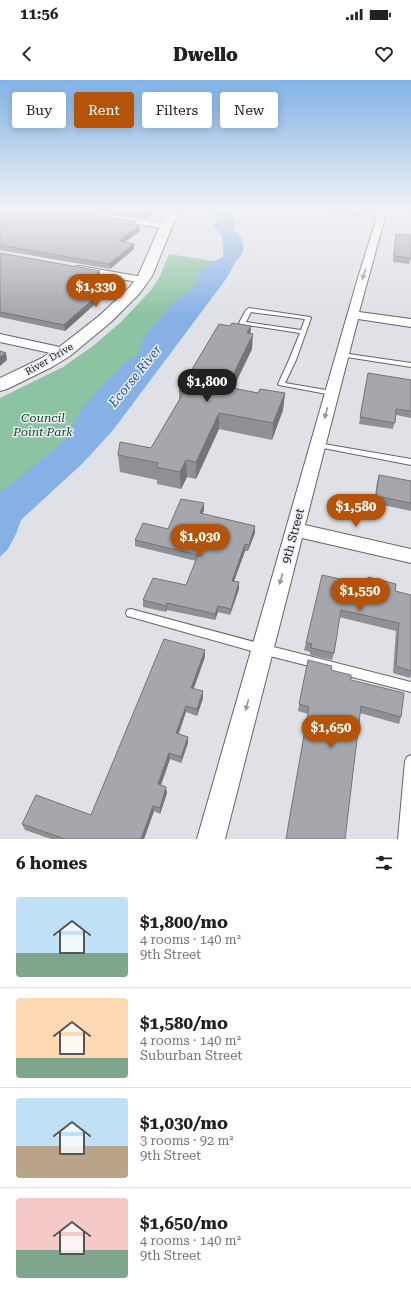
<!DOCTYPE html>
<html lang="en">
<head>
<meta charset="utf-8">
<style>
  :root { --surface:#fff; --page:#f2f2f2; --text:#202124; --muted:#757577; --line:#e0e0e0; --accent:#b45309 }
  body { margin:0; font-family:"Roboto Serif",serif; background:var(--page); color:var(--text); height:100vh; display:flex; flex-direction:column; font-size:15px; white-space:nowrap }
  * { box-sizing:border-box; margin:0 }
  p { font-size:13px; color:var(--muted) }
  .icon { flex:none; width:22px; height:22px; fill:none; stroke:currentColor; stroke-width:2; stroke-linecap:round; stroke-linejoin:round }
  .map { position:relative; height:759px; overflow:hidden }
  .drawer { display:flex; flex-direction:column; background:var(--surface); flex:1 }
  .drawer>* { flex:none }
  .hud { position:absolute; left:12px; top:12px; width:387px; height:36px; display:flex; gap:8px }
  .price { position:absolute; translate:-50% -34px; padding:0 9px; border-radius:14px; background:var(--accent); color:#fff; font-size:13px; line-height:26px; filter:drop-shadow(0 1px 2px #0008) }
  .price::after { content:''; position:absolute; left:50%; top:24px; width:12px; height:9px; margin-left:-6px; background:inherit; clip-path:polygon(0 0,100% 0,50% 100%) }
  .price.active { background:#222; color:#fff }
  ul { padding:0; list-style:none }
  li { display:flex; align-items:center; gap:12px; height:100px; padding:0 16px }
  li+li { border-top:1px solid var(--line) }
  li span { display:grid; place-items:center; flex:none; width:112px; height:80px; border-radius:4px; color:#555 }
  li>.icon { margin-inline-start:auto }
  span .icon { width:48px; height:48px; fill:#fffc; stroke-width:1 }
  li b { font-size:17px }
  h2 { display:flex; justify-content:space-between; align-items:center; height:48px; padding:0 16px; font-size:17px }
  .pill { padding:0 14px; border-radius:4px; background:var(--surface); box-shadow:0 2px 10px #0003; font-size:14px; line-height:36px }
  .pill.active { background:var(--accent); color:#fff }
  .status { display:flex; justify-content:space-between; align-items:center; height:28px; padding:0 20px; background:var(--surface); direction:ltr }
  .status svg { height:11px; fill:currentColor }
  header { display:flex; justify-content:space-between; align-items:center; height:52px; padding:0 16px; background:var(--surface); font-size:18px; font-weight:800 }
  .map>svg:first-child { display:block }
</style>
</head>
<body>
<div class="status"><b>11:56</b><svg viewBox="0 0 49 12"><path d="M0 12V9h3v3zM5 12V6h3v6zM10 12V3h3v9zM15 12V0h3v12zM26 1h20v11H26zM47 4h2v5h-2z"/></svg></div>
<header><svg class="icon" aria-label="back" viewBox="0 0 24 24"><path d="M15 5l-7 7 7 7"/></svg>Dwello<svg class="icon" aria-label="heart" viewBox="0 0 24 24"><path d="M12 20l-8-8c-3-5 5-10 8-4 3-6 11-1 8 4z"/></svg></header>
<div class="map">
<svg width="411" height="759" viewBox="0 0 411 759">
  <rect width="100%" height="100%" fill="#dfe1e6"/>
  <path fill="#8cc3a2" d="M 169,174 L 226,183 L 0,450 L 0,318 L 63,287 L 93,266 L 121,242 L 152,209 L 160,196 Z"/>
  <path fill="#87b1e5" d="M 208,130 L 225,130 L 234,139 L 235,147 L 232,149 C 241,155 247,165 241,176 C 239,178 236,180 235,183 C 232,188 229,194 226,199 L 114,349 L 84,382 L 21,440 L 16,454 L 8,469 L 0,477 L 0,412 L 18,399 L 68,357 L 79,332 L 107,301 L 127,281 L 137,276 L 144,257 L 171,225 L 196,204 L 198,200 L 198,191 L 204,186 L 223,177 C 223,163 226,154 212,147 L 216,143 L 218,138 Z"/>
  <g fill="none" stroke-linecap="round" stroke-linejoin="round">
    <defs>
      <path id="lane" d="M 319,130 L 330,130 L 380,136 L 382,137 L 380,138 Z
        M 249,228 L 310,237 L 311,238 L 296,280 L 285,303 L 332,311 L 336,313 L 332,315 L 279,305 L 278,304 L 289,280 L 300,253 L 240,244 L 239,243 L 246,230 ZM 251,232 L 305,239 L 301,250 L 246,242 Z
        M 342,273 L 411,283 L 411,287 L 340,276 L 340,274 Z
        M 315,363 L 318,363 L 411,379 L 411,385 L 318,367 L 315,367 L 314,365 Z
        M 131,529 L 262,564 L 411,602 L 411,612 L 262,574 L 131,537 L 127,536 L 126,533 L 127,530 Z
        M 411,675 L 411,759 L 398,759 L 405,681 L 407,677 Z"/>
      <path id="street" d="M 379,130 L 387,130 L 359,232 L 411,239 L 411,247 L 358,239 L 305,445 L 411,469 L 411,483 L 302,458 L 225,759 L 197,759 L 357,201 Z
        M 115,135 L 167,143 L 172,146 L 167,149 L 112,140 L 111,138 L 112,136 Z
        M 79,186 L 143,197 L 148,200 L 143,203 L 75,191 L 74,189 L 75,187 Z
        M 0,254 L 69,269 L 70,272 L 69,275 L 64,276 L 0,262 Z"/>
      <path id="secondary" d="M 167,130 L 179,130 L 152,196 L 140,213 L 111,242 L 70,276 L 52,287 L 7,309 L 0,311 L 0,298 L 40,279 L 58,268 L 99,236 L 130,207 L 138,196 Z"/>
    </defs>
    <use href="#lane" stroke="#64656a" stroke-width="2"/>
    <use href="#street" stroke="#64656a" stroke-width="2"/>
    <use href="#secondary" stroke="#64656a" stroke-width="2"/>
    <use href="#lane" fill="#fff" fill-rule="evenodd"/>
    <use href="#street" fill="#fff" fill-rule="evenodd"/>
    <use href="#secondary" fill="#fff" fill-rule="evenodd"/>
  </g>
  <path fill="#8e9094" d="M 0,130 L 135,141 L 136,145 L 140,151 L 125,162 L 134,169 L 110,189 L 0,170 Z
    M 87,130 L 157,130 L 146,138 Z
    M 403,130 L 411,130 L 411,133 L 402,132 Z
    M 396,154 L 411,178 L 409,184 L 393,182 L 395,160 Z
    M 0,173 L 100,197 L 99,198 L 113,201 L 114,207 L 65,251 L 0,237 Z
    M 252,269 L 233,308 L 258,313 L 285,313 L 283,330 L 272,360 L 219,349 L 196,399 L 187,397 L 181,409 L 157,404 L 157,400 L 120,392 L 118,375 L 151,368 L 179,320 L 179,311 Z
    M 368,293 L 411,300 L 411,338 L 396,335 L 393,349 L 359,344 Z
    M 379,395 L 411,401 L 411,431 L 374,423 L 377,402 Z
    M 204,430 L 202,434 L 255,453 L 248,471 L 245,471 L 234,501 L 239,502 L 239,509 L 230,535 L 218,532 L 215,540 L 167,530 L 166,532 L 143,527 L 143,520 L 186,505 L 196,481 L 135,466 L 135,460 L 168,449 Z
    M 368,497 L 395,511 L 411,515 L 411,595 L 410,598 L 393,593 L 396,551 L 339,537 L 334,573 L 332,580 L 310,575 L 310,572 L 304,570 L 306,563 L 366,505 Z
    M 205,577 L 194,608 L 203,618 L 197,636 L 186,632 L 179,654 L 188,657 L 188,663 L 181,683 L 170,679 L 161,705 L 167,713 L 160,734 L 154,731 L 144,759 L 51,759 L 25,750 L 22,744 L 91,735 Z
    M 308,580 L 331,590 L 351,600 L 401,637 L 399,644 L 360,633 L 288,747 L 308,634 L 298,631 Z"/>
  <path fill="#747578" d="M 150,130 L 157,130 L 146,138 L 145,133 Z
    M 135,141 L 136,146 L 130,144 Z
    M 139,146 L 140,151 L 119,166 L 119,161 Z
    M 134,164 L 134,169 L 110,189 L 109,184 Z
    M 100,191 L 100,197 L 93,203 L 92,197 Z
    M 113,201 L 114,207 L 65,251 L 64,245 Z
    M 251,246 L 250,261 L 253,254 L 252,269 L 226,323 L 227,307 L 247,253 Z
    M 6,273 L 7,280 L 0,286 L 0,277 Z
    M 285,313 L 283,330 L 272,360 L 273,343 Z
    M 219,333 L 219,349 L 196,399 L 196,382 Z
    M 186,380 L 187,397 L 181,409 L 180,392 Z
    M 204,423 L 204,430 L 200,440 L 200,433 Z
    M 255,446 L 255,453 L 248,471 L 249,465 Z
    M 245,464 L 245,471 L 232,507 L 232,501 Z
    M 239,502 L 239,509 L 230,535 L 231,529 Z
    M 167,523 L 167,530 L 166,532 L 166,526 Z
    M 218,526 L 218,532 L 215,540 L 215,534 Z
    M 205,570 L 205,577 L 191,615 L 191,608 Z
    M 203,611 L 203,618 L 197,636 L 197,629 Z
    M 186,626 L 186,632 L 176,659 L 176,653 Z
    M 188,657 L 188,663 L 181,683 L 181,677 Z
    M 169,673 L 170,679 L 159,710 L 158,704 Z
    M 166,707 L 167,713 L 160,734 L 160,728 Z
    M 153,726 L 154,731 L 144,759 L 141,759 Z"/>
  <path fill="#a5a7ac" stroke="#747578" d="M 0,130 L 62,130 L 135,141 L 130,144 L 139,146 L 119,161 L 134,164 L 109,184 L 0,165 Z
    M 120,130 L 150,130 L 145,133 Z
    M 396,154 L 411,155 L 411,178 L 394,176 Z
    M 0,173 L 100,191 L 92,197 L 113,201 L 64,245 L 0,232 Z
    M 232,243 L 251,246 L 247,253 L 253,254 L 227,307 L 258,313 L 260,309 L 285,313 L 273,343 L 219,333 L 196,382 L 186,380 L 180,392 L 156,387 L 158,383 L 118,375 L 120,362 L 151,368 L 184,312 L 179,311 L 219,244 L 230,246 Z
    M 0,271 L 6,273 L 0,277 Z
    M 368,293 L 411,300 L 411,331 L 396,329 L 395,343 L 360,337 Z
    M 379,395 L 411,401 L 411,423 L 376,416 Z
    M 181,419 L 204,423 L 200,433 L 255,446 L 249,465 L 245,464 L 232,501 L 239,502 L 231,529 L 218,526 L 215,534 L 167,523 L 166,526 L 143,520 L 153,498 L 186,505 L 198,475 L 135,460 L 143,443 L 168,449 Z
    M 322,495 L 367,505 L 368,497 L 396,504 L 395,511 L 411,515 L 411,591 L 396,586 L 399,543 L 341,530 L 334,573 L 311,568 L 312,564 L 306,563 Z
    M 164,559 L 205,570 L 191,608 L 203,611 L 197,629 L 186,626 L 176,653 L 188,657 L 181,677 L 169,673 L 158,704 L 166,707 L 160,728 L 153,726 L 141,759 L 65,759 L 22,744 L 36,715 L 91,735 Z
    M 308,580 L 332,586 L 331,590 L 351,595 L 351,600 L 404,613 L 401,637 L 361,626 L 345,759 L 286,759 L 289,741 L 309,627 L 299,624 Z"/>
  <defs><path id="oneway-solid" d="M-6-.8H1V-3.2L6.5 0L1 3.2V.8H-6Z"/></defs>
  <g fill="#979798">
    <use href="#oneway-solid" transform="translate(364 194) rotate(106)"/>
    <use href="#oneway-solid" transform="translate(326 333) rotate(105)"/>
    <use href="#oneway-solid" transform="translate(281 499) rotate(105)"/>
    <use href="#oneway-solid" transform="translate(247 625) rotate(105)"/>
  </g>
  <linearGradient id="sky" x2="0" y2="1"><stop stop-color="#81b3e7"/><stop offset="0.55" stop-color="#f1f2f4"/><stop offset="1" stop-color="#f1f2f4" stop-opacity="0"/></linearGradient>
  <rect width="411" height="236" fill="url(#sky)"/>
  <g text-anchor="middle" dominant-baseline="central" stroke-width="3" stroke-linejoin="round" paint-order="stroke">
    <g font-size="10" fill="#18181a" stroke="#eceef3">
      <text transform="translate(49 279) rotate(-30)">River Drive</text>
    </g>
    <g font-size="12" font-style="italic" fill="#13472d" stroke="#eceef3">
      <text x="43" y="338">Council<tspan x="43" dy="14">Point Park</tspan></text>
    </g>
    <g font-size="12" fill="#18181a" stroke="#eceef3">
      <text transform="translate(293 456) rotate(-75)">9th Street</text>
    </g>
    <g font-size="13" font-style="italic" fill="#1b5492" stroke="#eceef3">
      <text transform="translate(135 296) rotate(-51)">Ecorse River</text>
    </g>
  </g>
</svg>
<b class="price" style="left:96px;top:228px">$1,330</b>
<b class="price active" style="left:207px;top:323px">$1,800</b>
<b class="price" style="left:356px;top:448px">$1,580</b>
<b class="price" style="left:200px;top:478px">$1,030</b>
<b class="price" style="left:360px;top:532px">$1,550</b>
<b class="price" style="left:331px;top:669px">$1,650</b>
<div class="hud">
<a class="pill">Buy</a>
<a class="pill active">Rent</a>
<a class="pill">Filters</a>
<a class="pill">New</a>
</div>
</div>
<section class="drawer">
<h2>6 homes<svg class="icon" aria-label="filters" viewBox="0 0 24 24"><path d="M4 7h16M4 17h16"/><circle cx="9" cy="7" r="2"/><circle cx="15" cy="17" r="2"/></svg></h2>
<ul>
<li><span style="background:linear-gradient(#bfe0f5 70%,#7fa58c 0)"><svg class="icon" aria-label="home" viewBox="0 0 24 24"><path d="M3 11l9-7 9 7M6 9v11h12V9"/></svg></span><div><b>$1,800/mo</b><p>4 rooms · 140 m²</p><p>9th Street</p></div></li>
<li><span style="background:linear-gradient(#ffd9b3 75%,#7fa58c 0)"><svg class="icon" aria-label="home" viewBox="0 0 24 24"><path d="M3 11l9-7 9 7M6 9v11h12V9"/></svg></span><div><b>$1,580/mo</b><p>4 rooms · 140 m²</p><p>Suburban Street</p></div></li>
<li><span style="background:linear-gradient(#bfe0f5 60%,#b9a48a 0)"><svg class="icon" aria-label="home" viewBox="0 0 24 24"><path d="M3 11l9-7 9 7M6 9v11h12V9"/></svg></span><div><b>$1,030/mo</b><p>3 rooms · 92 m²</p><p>9th Street</p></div></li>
<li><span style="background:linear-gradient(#f6c9c9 65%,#7fa58c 0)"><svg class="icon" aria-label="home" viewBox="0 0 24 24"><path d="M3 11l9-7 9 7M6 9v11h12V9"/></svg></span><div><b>$1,650/mo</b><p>4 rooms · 140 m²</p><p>9th Street</p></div></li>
</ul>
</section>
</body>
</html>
